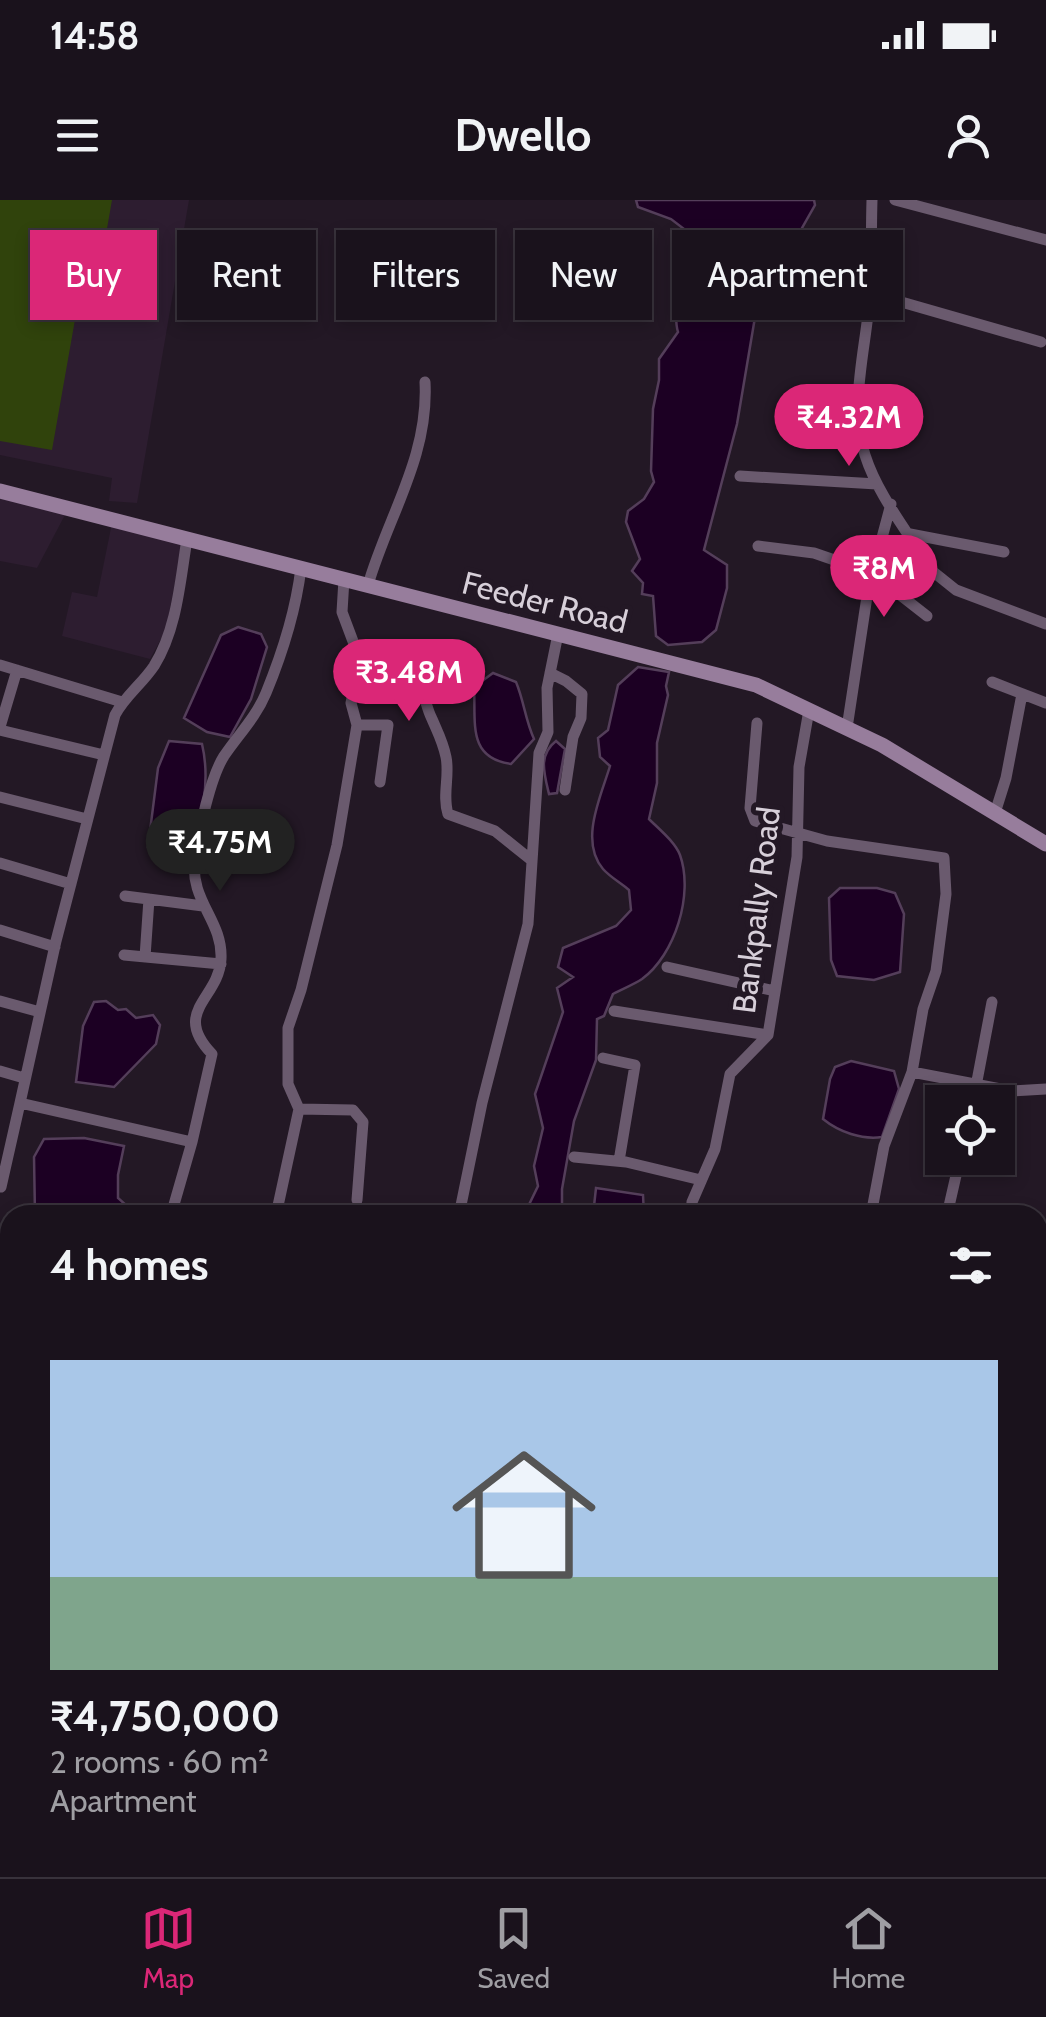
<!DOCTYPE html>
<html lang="en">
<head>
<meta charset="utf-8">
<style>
  :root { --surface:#1a121c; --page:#231b25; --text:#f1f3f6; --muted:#9f9ea3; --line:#38323b; --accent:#db2777 }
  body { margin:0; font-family:Cabin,sans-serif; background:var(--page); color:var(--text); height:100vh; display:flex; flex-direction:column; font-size:38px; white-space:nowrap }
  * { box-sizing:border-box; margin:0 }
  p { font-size:32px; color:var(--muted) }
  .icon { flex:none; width:55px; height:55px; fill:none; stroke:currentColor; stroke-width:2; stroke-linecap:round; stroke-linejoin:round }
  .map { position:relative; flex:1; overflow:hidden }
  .panel { position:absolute; left:0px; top:1005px; width:1048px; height:672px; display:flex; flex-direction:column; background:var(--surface); border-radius:30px 30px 0 0; box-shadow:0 5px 15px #0003,0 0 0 2px var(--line) }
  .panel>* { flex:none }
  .banner { position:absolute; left:30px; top:30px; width:988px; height:90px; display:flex; gap:20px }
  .controls { position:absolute; left:925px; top:885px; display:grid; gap:20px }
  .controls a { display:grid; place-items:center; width:90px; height:90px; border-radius:0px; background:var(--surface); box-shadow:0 5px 15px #0003,0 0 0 2px var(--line); font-size:50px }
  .price { position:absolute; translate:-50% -85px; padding:0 22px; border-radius:35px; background:var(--accent); color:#fff; font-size:32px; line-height:65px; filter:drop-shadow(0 2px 5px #0008) }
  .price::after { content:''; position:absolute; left:50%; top:60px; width:30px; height:22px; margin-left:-15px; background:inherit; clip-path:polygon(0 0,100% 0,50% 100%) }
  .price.current { background:#222; color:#fff }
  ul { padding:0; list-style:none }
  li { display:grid; align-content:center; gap:20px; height:530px; padding:0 50px }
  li+li { border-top:2px solid var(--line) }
  li span { display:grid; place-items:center; height:310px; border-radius:0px; color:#555 }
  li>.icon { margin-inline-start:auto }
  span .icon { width:180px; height:180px; fill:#fffc; stroke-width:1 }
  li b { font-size:42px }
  h2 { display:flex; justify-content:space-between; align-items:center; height:120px; padding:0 50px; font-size:42px }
  .tag { padding:0 35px; border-radius:0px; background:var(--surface); box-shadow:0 5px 15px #0003,0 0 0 2px var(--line); font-size:35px; line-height:90px }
  .tag.current { background:var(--accent); color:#fff }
  .status { display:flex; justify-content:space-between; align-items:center; height:70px; padding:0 50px; background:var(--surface); direction:ltr }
  .status svg { height:28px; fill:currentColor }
  header { display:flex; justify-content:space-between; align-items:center; height:130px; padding:0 50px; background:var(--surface); font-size:45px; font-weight:700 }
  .menu { display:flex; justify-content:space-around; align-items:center; height:140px; border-top:2px solid var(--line); background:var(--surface); font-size:28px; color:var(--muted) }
  .menu a { display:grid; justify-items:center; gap:5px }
  .menu .current { color:var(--accent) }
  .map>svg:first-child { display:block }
</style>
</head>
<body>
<div class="status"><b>14:58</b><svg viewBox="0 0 49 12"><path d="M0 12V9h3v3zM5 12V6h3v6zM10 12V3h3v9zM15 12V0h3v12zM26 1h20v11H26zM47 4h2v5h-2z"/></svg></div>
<header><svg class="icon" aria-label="menu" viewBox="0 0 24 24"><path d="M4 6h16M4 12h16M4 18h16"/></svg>Dwello<svg class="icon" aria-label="person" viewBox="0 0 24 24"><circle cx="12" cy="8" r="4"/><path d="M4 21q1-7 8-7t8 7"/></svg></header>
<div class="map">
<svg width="1046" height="1677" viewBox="0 0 1046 1677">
  <rect width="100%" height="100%" fill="#231825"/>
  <path fill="#2d1d30" d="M 0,0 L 189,0 L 137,303 L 109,301 L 112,278 L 0,255 Z
    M 0,296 L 66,313 L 37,368 L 0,361 Z
    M 112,323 L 183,341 L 166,430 L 150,459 L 62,436 L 72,392 L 97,397 Z"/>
  <path fill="#1c0023" stroke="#543e5a" stroke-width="2.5" d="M 636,0 L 814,0 L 815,5 L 794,42 L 774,38 L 766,52 L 737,224 L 704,350 L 727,365 L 727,388 L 716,430 L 702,442 L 668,445 L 656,436 L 653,396 L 642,394 L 643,383 L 632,371 L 640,359 L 626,322 L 628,311 L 644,299 L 654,282 L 651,271 L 653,209 L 659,180 L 659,159 L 678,132 C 671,110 686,59 688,32 L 671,19 L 638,7 Z
    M 238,427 L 261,434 L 267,447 L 251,499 L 230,537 L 207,532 L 184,518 L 221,435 Z
    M 638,467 L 669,472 L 666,486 L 668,495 L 657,543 L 657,583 L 649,619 C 659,629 675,642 680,655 C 694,694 675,755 642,779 C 633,785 622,789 613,794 L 604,816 L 597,819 L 596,860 L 574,921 L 562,989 L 562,1015 L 524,1015 L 538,986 L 534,966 L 543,928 L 535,894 L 563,812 L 557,788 L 573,777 L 558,767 L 563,748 L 616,726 L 631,710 L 629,690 C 621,683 610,677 603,669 C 579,641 601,596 610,566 L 600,557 L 598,538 L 608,530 L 618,485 Z
    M 493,473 L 516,482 C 524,501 525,519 534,539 L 511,564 C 467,558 476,523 474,487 Z
    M 169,541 L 202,544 C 210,578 204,623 186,653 L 148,647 L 158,568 Z
    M 556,541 L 565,549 L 557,593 L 549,594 C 544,573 538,555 556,541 Z
    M 840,688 L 877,688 L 895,693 L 904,714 L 900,772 L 874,780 L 837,776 L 831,760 L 829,698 Z
    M 106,801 L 118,810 L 126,809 L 136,818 L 153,815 L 160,825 L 156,844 L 114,887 L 76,882 L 83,826 L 94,802 Z
    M 851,861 L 894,871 L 899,889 L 882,937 C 862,940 839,932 823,919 L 830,879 L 835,867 Z
    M 84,938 L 124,946 L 118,975 L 118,998 L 137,1015 L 35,1015 L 34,957 L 44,939 Z
    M 596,988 L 643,995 L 644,1015 L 593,1015 Z
    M 10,1148 L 10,1433 L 0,1433 L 0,1188 Z"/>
  <path fill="#30430c" d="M 0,0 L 112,0 L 100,69 L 94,70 L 90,115 L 76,114 L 52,250 L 0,241 Z"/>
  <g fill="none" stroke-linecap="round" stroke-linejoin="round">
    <path stroke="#6a5a6e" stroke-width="11" d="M 872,0 C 871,31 872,62 870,93 C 867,146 848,204 865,255 C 878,296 909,333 931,370 L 956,390 L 1046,424
      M 895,0 L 1046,40
      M 870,93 L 1041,142
      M 740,276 L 877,284
      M 910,334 L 1004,352
      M 758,346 L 814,353 L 872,373 L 927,416
      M 368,385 C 388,316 429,257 425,182
      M 360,460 L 419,472 C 422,487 425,505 432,519 C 438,533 443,542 446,557 C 450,576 442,595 448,614 L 495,631 L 530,659
      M 0,465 L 122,502
      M 550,473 L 566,481 L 582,494 L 581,518 L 573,537 L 565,590
      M 992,482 L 1046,503
      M 757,523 L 750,608 L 755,621 L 827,641 L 944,658 L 946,694 L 936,771 L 923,809 L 912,872 L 884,946 L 871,1015
      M 357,525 L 388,525 L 380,582
      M 0,527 L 17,470
      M 847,528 L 868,390 L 891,304
      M 0,530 L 104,555
      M 0,597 L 87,619
      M 995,613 L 1006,578 L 1022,494
      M 0,663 L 71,684
      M 125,696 L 203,706
      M 0,730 L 55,747
      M 124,755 L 221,764
      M 145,757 L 149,699
      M 667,767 L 775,791
      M 0,801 L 40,812
      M 614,811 L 768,835
      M 603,858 L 635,865 L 619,961
      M 0,871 L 24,878
      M 912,872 L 1011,891 L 1046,889
      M 973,902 L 992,802
      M 20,903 L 56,741 L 115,515 C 125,496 142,484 154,466 C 177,429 180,382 187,339
      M 299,909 L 288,884 L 288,828 L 301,790 L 337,645 L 357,525 L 351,503 L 360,460 L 342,412 L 344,379
      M 574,957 L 626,962 L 701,980
      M 1,987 L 20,903 L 192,942
      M 171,1015 L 192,942 L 212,854 C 171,811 219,799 221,759 C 223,720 189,701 195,658 C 199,631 210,578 224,556 C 239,534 256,517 266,493 C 282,454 296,409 301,368
      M 276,1015 L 299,909 L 353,910 L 363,922 L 357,1000
      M 459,1015 L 482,903 L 528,724 L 539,553 L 548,532 L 547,488 L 558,434
      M 691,1015 L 692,1002 L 715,949 L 730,874 L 768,835 L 797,657 L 799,567 L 809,510
      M 947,1015 L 960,958
      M 1038,1061 L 1046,1061
      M 0,1100 L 10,1102
      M 1038,1200 L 1046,1200
      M 1038,1341 L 1046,1342
      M 0,1477 L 10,1479
      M 1038,1483 L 1046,1483
      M 0,1549 L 10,1550
      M 0,1627 L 10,1628
      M 361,1668 L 413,1677
      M 74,1669 L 112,1677
      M 202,1677 L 203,1668
      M 769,1677 L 771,1668"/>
    <path stroke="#977d9c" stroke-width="15" d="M 0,291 L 756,485 L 882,545 L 1046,644"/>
  </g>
  <g text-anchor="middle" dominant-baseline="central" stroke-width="10" stroke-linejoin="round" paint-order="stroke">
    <g font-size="32" fill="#d7cfd9" stroke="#231825">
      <text transform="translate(545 402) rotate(14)">Feeder Road</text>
      <text transform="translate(756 710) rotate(-83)">Bankpally Road</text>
    </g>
  </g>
</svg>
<div class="controls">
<a><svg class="icon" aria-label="locate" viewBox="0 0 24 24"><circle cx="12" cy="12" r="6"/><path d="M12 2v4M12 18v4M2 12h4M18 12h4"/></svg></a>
</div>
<b class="price" style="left:849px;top:269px">₹4.32M</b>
<b class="price" style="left:884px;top:420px">₹8M</b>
<b class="price" style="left:409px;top:524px">₹3.48M</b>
<b class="price current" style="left:220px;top:694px">₹4.75M</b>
<div class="banner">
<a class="tag current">Buy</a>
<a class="tag">Rent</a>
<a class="tag">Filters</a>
<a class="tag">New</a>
<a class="tag">Apartment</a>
</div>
<section class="panel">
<h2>4 homes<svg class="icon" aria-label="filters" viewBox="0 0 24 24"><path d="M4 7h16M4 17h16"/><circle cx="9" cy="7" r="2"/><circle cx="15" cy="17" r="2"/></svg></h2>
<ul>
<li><span style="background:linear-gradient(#a9c7e8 70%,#7fa58c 0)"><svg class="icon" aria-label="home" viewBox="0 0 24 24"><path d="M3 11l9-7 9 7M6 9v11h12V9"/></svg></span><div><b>₹4,750,000</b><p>2 rooms · 60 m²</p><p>Apartment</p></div></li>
</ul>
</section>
</div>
<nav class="menu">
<a class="current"><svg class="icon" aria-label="map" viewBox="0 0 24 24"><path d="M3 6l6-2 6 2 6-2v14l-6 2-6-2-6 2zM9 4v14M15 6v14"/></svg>Map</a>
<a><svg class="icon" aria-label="saved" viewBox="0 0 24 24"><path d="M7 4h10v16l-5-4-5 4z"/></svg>Saved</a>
<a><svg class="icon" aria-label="home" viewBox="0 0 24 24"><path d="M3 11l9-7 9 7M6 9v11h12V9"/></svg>Home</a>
</nav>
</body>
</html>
